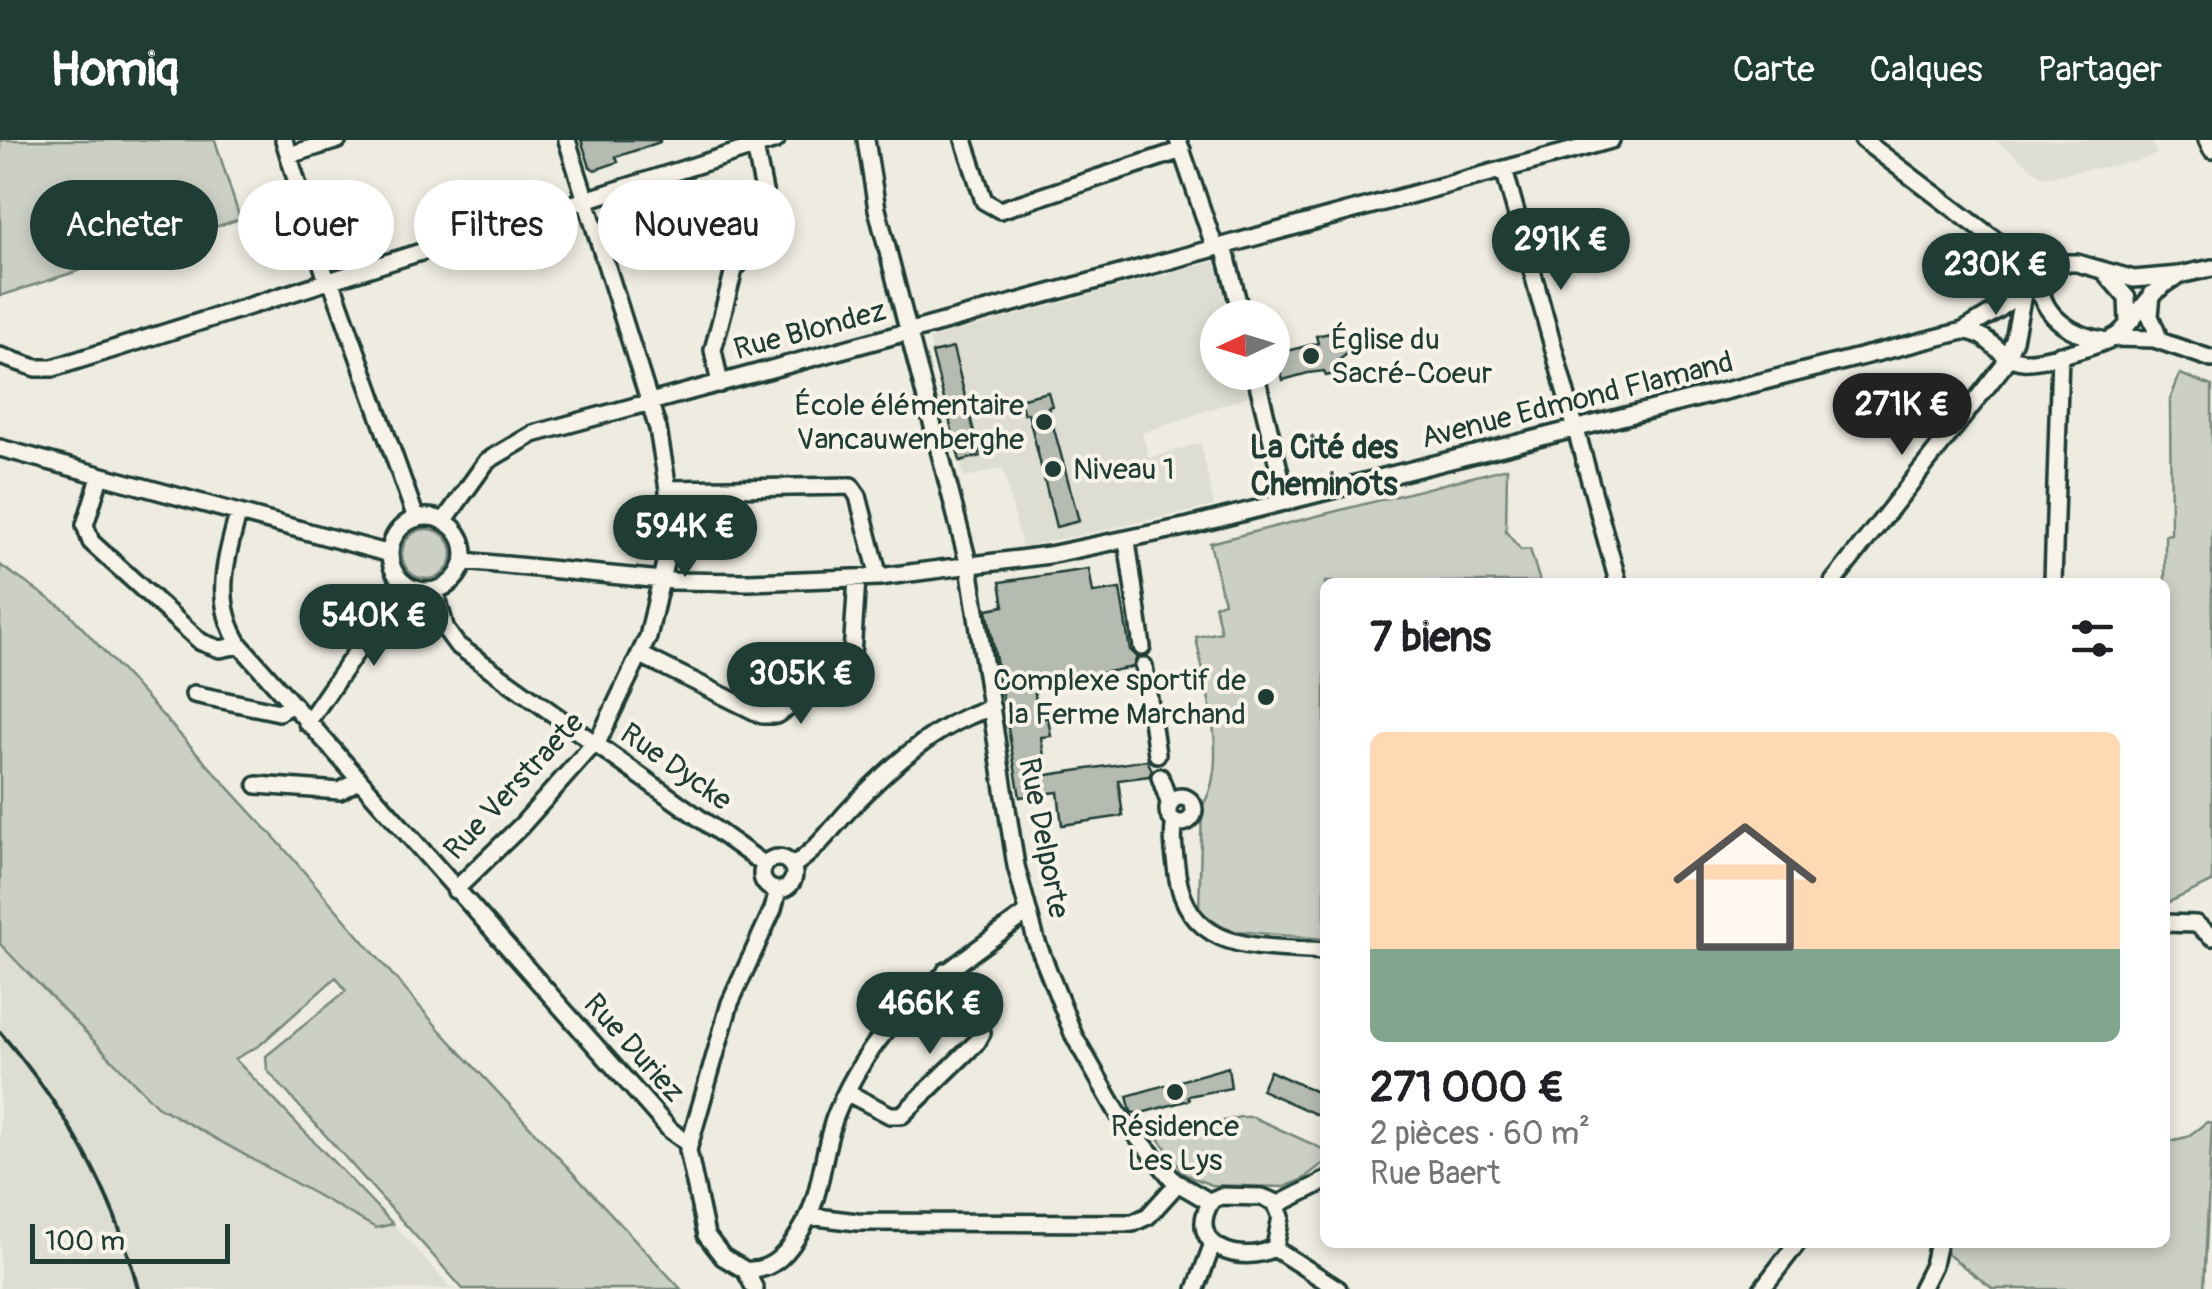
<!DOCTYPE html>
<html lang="fr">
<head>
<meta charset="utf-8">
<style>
  :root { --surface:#fff; --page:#f2f2f2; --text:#202124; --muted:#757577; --line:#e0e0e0; --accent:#1f3d34 }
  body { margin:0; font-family:Pangolin,sans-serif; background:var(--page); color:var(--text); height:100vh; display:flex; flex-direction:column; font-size:38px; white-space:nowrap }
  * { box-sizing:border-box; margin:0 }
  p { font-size:32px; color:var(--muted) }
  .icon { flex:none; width:55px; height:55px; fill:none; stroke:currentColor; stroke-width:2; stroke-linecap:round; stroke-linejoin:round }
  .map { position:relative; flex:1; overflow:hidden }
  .sheet { position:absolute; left:1320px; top:438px; width:850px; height:670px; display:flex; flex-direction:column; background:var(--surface); border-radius:15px; box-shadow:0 5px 15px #0003 }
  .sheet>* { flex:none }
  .top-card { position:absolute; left:30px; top:40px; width:950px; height:90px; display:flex; gap:20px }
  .needle { width:65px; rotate:266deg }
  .controls { position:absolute; left:1200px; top:160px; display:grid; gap:20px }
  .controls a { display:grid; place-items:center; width:90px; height:90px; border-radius:50%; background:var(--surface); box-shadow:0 5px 15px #0003; font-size:50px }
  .scale { position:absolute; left:30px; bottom:25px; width:200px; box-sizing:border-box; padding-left:10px; border:5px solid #1f3d34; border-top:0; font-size:28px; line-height:35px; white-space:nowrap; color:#1f3d34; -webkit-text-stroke:8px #f7f3e8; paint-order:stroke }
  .price { position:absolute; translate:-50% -85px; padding:0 22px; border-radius:35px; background:var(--accent); color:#fff; font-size:32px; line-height:65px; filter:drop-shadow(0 2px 5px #0008) }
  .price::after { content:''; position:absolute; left:50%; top:60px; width:30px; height:22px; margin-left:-15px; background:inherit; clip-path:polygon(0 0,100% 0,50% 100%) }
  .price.selected { background:#222; color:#fff }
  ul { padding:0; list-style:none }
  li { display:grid; align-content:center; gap:20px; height:530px; padding:0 50px }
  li+li { border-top:2px solid var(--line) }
  li span { display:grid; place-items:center; height:310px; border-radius:15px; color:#555 }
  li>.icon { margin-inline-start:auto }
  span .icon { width:180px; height:180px; fill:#fffc; stroke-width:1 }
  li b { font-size:42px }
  h2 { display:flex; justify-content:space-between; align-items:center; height:120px; padding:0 50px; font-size:42px }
  .pill { padding:0 35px; border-radius:45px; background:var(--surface); box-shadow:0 5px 15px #0003; font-size:35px; line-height:90px }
  .pill.selected { background:var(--accent); color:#fff }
  header { display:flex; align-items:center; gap:60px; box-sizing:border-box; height:140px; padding:0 50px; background:var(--accent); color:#fff }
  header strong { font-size:48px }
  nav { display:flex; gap:55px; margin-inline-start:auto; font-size:35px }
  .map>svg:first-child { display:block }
</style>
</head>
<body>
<header>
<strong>Homiq</strong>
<nav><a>Carte</a><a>Calques</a><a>Partager</a></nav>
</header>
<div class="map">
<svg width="2212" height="1149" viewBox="0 0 2212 1149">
  <rect width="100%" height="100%" fill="#eeece1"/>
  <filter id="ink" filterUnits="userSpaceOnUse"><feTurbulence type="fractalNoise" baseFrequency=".01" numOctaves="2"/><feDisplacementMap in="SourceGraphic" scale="20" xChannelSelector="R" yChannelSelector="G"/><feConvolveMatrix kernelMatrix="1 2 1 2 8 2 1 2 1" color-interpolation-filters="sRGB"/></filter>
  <g filter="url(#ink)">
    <path fill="#ddddd2" d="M 1995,0 L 2151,0 L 2157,14 L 2135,22 L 2043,37 Z
      M 1216,121 L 1229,177 L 1218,178 L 1218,232 L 1242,233 L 1248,256 L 1142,293 L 1149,318 L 1201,303 L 1214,366 L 1022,407 L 1003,328 L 964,338 L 929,199 Z
      M 0,804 L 376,1088 L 393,1084 L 452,1149 L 0,1149 Z"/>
    <path fill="#cccfc4" stroke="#76867c" stroke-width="2.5" d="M 0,0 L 215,0 L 240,79 L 0,156 Z
      M 2180,234 L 2212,246 L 2212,742 L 2165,764 L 2165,395 L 2171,394 L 2170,260 Z
      M 1507,328 L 1506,392 L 1521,410 L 1530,409 L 1540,442 L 1325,442 L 1325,799 L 1235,791 L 1223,788 L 1199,770 L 1202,666 C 1231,624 1204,544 1196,497 L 1221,492 L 1215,465 L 1224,462 L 1210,403 Z
      M402 414a25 25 0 1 1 50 0a25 25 0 1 1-50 0Z
      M 0,425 L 67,471 L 282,706 L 439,889 L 681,1149 L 463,1149 L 267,930 L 266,916 L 346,851 L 336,837 L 260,905 L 235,919 L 393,1084 L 376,1088 L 157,966 L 0,804 Z
      M 1240,977 L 1253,977 L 1325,1010 L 1325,1022 L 1303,1039 L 1285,1047 L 1211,1045 L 1184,1034 L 1156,994 L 1166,988 L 1171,994 Z
      M 2207,982 L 2212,983 L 2204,1149 L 1993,1149 L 1947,1114 L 1948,1103 L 2165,1102 L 2165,1002 L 2187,997 Z"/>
    <path fill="#b5bbb0" stroke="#1f3d34" stroke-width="2.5" d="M 581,0 L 660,0 L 660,2 L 616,17 L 618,22 L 595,30 L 590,27 Z
      M 1330,193 L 1333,205 L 1346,206 L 1348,213 L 1338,221 L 1341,232 L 1326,236 L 1324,231 L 1308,233 L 1283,240 L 1276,214 L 1318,203 L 1316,196 Z
      M 953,208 L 980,316 L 960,321 L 932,213 Z
      M 1048,252 L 1052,266 L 1048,267 L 1079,381 L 1056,387 L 1028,273 L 1024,274 L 1019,259 Z
      M 1089,429 L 1093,453 L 1120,449 L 1130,510 L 1137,517 L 1133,527 L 1034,546 L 1038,579 L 1048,578 L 1051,596 L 1041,597 L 1047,635 L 1147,620 L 1152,630 L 1149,636 L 1118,640 L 1123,676 L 1062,685 L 1058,652 L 1020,657 L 987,469 L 1004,466 L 1000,442 Z
      M 1228,927 L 1231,948 L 1188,956 L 1189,960 L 1138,974 L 1131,972 L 1127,956 Z
      M 1270,931 L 1325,956 L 1322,977 L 1261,950 Z"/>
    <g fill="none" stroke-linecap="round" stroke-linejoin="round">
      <defs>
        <path id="minor" d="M 284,0 L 327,141
          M 866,0 L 877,69 L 969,426 L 1016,726 L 1036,800 L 1074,896 L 1119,975 L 1174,1041 L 1210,1062
          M 964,0 L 984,61 L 1000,70 L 1182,10
          M 1178,0 L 1215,108
          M 1863,0 L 2015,115 L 2041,156
          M 2207,0 L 2212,10
          M 289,15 L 338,0
          M 1504,29 L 1618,442
          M 1224,106 L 1242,178
          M 2107,135 L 2127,158 L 2128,182
          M 331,140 L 416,378
          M 2040,148 C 2045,178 2073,195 2102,200
          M 2152,154 L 2150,176 L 2157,193
          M 1963,191 C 1990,191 1997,219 2023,221 C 2039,223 2109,204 2120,193 C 2140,174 2149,152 2174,138
          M 2115,198 L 2154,199 L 2212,219
          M 0,216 L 36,228 L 53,228 L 776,0
          M 1255,232 L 1287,362
          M 720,244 L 713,210 L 734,130 L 759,100 L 765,56 L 755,7
          M 0,308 L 390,414
          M 100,337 L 85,385 L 91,402 L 201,502 L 220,509 L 240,505
          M 668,349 L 851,346 L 858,356 L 879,437
          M 238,374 C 226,421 212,460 240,505 L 670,990 L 689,1004
          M390 414a37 37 0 1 1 74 0a37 37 0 1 1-74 0Z
          M 444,381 L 487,321 L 533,294 L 1611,0
          M 1127,401 L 1142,507
          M 464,421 L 673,441 L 749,442 L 879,437 L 1049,415 L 1189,386 L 1963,191 L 1999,169 L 2057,123 L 2077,123 L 2134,139 L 2179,135 L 2212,128
          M 1833,442 L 2003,226 L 2014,200 L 2024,149
          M 2053,442 L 2060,214
          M 435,450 L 446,490 L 457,505 L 765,725
          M 641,515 L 762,575 L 776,575 L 851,530 L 857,438
          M 1144,526 L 1157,614
          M 194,554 L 279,572 L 290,565
          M 307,583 L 404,443
          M 1160,637 L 1170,665
          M 257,645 L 340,651 L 357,641
          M1168 670a13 13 0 1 1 26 0a13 13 0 1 1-26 0Z
          M 1175,681 C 1171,699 1175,716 1177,734 C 1189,815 1262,806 1325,811
          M762 734a16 16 0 1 1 32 0a16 16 0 1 1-32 0Z
          M 792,726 C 815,712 829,692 847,672 C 884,632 938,581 992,568
          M 455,750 L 521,686 L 600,597 L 648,497 L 667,414 L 668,349 L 658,289 L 567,0
          M 2165,783 L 2196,784 L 2212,797
          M 846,952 L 890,975 L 902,975 L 977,902 L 982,893 L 980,884 L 946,831
          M 1221,1056 L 1262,1057 L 1275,1062 L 1281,1077 L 1275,1107 C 1243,1127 1182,1106 1212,1060 Z
          M 1277,1065 L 1325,1041
          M 809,1076 L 857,1082 L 1133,1083 L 1148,1076 L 1177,1044
          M 1274,1108 L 1338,1149
          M 745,1130 C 773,1133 790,1110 803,1087 C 822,1054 822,1013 835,977 C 874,877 945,833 1027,773
          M 755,1149 L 745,1130 L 723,1117 L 706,1095 L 688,1010 L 730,863 L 773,769 L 778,750
          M 1196,1149 L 1212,1106
          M 1762,1149 L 1798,1102
          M 1921,1149 L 1933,1125 L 1938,1102"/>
      </defs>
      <use href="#minor" stroke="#1f3d34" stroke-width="22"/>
      <use href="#minor" stroke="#f7f3e8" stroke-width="15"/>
      <path stroke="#1f3d34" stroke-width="4" d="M 0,892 C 66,970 113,1049 138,1149"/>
    </g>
  </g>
  <g fill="#1f3d34" stroke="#f7f3e8" stroke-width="4">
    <circle cx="1311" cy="216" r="10"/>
    <circle cx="1044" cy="282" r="10"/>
    <circle cx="1053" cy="329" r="10"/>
    <circle cx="1266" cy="557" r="10"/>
    <circle cx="1175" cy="952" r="10"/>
  </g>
  <g text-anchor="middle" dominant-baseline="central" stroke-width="8" stroke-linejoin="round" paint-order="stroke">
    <g font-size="30" fill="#1f3d34" stroke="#f7f3e8">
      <text transform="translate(810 190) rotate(-15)">Rue Blondez</text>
      <text transform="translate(1577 260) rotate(-14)">Avenue Edmond Flamand</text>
      <text transform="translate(676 627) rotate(35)">Rue Dycke</text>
      <text transform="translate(514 646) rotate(-47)">Rue Verstraete</text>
      <text transform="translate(1044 698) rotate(79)">Rue Delporte</text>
      <text transform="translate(634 908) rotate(48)">Rue Duriez</text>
    </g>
    <g font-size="30" fill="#1f3d34" stroke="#f7f3e8" text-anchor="start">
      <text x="1331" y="199">Église du<tspan x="1331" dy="34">Sacré-Coeur</tspan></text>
      <text x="1024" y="265" text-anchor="end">École élémentaire<tspan x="1024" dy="34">Vancauwenberghe</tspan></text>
      <text x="1073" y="329">Niveau 1</text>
      <text x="1246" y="540" text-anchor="end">Complexe sportif de<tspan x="1246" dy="34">la Ferme Marchand</tspan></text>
      <text x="1175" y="986" text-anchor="middle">Résidence<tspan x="1175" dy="34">Les Lys</tspan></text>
    </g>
    <g font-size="32" font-weight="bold" fill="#1f3d34" stroke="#f7f3e8">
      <text x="1324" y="308">La Cité des<tspan x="1324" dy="37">Cheminots</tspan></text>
    </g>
  </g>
</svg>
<div class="controls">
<a><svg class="needle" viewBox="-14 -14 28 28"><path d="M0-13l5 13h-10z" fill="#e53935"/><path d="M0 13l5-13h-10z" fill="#757577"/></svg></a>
</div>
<div class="scale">100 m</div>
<b class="price" style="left:1561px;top:153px">291K €</b>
<b class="price" style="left:1996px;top:178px">230K €</b>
<b class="price selected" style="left:1902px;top:318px">271K €</b>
<b class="price" style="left:685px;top:440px">594K €</b>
<b class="price" style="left:374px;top:529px">540K €</b>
<b class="price" style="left:801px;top:587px">305K €</b>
<b class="price" style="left:930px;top:917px">466K €</b>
<div class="top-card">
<a class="pill selected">Acheter</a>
<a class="pill">Louer</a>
<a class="pill">Filtres</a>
<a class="pill">Nouveau</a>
</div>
<section class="sheet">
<h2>7 biens<svg class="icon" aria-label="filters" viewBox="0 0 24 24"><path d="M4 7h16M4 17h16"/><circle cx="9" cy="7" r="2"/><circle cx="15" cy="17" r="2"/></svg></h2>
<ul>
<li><span style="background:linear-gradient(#ffd9b3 70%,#7fa58c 0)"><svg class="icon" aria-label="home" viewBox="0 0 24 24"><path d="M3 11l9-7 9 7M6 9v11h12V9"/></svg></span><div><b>271 000 €</b><p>2 pièces · 60 m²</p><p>Rue Baert</p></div></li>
</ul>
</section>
</div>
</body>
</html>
